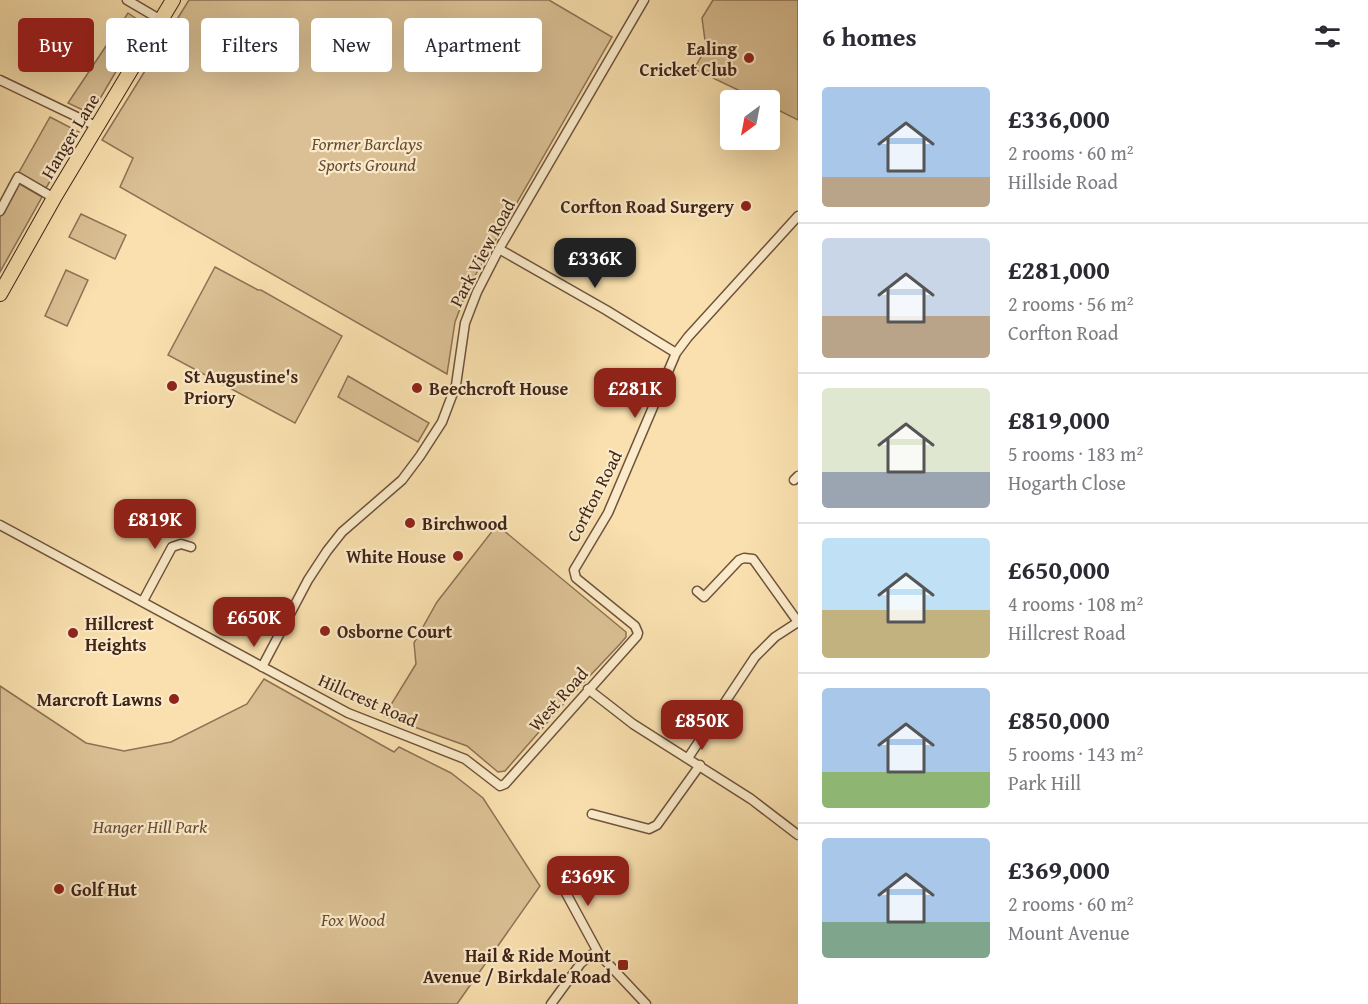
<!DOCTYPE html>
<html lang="en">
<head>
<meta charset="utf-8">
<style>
  :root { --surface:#fff; --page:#f7f7f7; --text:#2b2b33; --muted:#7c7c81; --line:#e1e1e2; --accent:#8f2418 }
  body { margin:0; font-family:"Gentium Book Plus",serif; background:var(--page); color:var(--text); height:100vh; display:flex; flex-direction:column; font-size:22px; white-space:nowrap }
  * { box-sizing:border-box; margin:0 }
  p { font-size:20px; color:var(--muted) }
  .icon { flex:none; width:33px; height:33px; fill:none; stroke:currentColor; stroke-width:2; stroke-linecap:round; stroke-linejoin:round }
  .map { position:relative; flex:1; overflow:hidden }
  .side { display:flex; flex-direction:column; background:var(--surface); width:570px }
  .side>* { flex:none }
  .hud { position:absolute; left:18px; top:18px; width:570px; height:54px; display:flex; gap:12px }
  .needle { width:39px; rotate:212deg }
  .buttons { position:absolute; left:720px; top:90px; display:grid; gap:12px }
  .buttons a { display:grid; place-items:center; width:60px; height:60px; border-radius:6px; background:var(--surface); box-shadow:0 6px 24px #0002; font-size:30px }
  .price { position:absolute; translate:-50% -51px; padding:0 14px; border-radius:12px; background:var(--accent); color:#fff; font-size:20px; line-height:39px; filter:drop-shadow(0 2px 3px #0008) }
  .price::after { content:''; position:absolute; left:50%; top:36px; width:18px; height:14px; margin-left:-9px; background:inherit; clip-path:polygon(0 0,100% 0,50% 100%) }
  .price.selected { background:#222; color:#fff }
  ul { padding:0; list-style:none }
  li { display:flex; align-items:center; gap:18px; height:150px; padding:0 24px }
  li+li { border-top:2px solid var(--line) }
  li span { display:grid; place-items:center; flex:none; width:168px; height:120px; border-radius:6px; color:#555 }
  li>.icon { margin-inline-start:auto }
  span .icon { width:72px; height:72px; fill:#fffc; stroke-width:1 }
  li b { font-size:26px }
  h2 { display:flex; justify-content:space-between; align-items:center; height:72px; padding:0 24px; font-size:26px }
  .tag { padding:0 21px; border-radius:6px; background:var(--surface); box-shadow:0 6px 24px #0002; font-size:21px; line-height:54px }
  .tag.selected { background:var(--accent); color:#fff }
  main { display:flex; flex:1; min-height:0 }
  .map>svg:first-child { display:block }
</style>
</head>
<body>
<main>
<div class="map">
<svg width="798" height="1004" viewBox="0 0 798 1004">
  <rect width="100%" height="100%" fill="#f9e0ae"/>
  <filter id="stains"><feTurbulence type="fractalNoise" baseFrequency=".00333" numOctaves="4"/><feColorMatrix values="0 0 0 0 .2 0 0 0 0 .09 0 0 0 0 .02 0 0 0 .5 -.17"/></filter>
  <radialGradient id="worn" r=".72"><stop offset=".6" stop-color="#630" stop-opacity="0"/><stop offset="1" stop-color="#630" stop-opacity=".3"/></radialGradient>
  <path fill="#dac094" stroke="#8e7256" stroke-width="1.5" d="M 189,0 L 549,0 L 612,37 L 468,288 L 455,322 L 447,374 L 120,187 L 133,158 L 102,140 Z
    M 713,0 L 798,0 L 798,120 L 770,106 L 770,100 L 759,100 L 694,69 L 706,48 L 702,18 Z
    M 128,13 L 144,24 L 91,114 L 68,103 Z
    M 50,117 L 79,132 L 46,188 L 18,174 Z
    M 18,183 L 42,197 L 0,272 L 0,217 Z
    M 81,214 L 126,235 L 115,259 L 69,237 Z
    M 215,267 L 258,290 L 261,290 L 342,336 L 295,423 L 168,355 Z
    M 66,270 L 88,280 L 67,326 L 45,316 Z
    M 348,376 L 429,423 L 418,442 L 338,397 Z
    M 497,525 L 626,632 L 626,637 L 620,644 L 566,701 L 505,771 L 498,772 L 467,746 L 384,716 L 416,664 L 414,643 L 437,602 Z
    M 264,679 L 394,752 L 399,747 L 451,773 L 483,798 L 540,886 L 457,1004 L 0,1004 L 0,686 L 86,743 L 124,751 L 171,742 L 247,704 Z"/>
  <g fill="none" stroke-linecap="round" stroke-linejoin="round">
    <defs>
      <path id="minor" d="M 127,0 L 161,20
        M 0,80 L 96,126
        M 0,211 L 18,177 L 54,198
        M 499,249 L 606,310 L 676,353
        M 794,480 L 798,476
        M 0,525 L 348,713 L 465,759 L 500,786 L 505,784 L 637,636 L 638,633 L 635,626 L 576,578 L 574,570 L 608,513 L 676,353 L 688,337 L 798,216
        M 697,591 L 704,597 L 739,560 L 744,558 L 753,559 L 798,622
        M 143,601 L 172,547 L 181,544 L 191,547
        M 262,667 L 308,580 L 327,551 L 342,532 L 402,480 L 420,456 L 442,422 L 456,385 L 465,323 L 477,292 L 499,249 L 644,0
        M 588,689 L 633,724 L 751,799 L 798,835
        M 688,758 L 755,657 L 775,637 L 798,622
        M 592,814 L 649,829 L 657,825 L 700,765
        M 554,871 L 599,954 L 646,1004
        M 551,1004 L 581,963 L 594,953 L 599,954"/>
      <path id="trunk" d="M 0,294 L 54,198 L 173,0"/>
    </defs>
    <use href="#minor" stroke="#6f533e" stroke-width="11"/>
    <use href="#trunk" stroke="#412418" stroke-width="16"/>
    <use href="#minor" stroke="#fbebca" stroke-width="8"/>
    <use href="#trunk" stroke="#f9e0ae" stroke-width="14"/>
  </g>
  <g fill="#8f2418" stroke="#fbebca" stroke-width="2">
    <circle cx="749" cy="58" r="6"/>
    <circle cx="746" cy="206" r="6"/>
    <circle cx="172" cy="386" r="6"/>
    <circle cx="417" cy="388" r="6"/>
    <circle cx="410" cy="523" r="6"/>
    <circle cx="458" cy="556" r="6"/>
    <circle cx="325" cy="631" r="6"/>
    <circle cx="73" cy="633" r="6"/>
    <circle cx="174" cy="699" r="6"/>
    <circle cx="59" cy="889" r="6"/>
    <rect x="617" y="959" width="12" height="12" rx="3"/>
  </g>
  <g text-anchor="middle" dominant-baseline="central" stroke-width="4.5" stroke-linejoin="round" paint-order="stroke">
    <g font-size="18" font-weight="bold" fill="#412418" stroke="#fbebca" text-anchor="start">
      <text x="737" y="48" text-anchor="end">Ealing<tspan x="737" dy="21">Cricket Club</tspan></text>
      <text x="734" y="206" text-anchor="end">Corfton Road Surgery</text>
      <text x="184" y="376">St Augustine's<tspan x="184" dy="21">Priory</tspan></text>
      <text x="429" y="388">Beechcroft House</text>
      <text x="422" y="523">Birchwood</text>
      <text x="446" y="556" text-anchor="end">White House</text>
      <text x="85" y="623">Hillcrest<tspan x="85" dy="21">Heights</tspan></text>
      <text x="337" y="631">Osborne Court</text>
      <text x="162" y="699" text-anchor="end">Marcroft Lawns</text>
      <text x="71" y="889">Golf Hut</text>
      <text x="611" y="955" text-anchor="end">Hail &amp; Ride Mount<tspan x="611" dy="21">Avenue / Birkdale Road</tspan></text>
    </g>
    <g font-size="18" fill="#412418" stroke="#fbebca">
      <text transform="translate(70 136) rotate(-59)">Hanger Lane</text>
      <text transform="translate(482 253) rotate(-62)">Park View Road</text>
      <text transform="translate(594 496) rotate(-63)">Corfton Road</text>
      <text transform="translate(558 699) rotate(-48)">West Road</text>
      <text transform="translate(368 700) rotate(24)">Hillcrest Road</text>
    </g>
    <g font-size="18" font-style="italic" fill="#674b37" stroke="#fbebca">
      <text x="367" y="143">Former Barclays<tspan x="367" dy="21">Sports Ground</tspan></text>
      <text x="150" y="826">Hanger Hill Park</text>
      <text x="353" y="919">Fox Wood</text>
    </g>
  </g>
  <rect width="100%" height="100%" filter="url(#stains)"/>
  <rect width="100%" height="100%" fill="url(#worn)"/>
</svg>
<div class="buttons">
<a><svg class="needle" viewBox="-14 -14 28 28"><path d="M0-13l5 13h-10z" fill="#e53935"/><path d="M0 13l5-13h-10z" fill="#7c7c81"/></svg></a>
</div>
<b class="price selected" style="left:595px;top:289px">£336K</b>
<b class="price" style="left:635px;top:419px">£281K</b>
<b class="price" style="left:155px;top:550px">£819K</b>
<b class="price" style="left:254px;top:648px">£650K</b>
<b class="price" style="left:702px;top:751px">£850K</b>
<b class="price" style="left:588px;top:907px">£369K</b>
<div class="hud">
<a class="tag selected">Buy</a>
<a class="tag">Rent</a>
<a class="tag">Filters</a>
<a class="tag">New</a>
<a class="tag">Apartment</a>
</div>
</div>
<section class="side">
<h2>6 homes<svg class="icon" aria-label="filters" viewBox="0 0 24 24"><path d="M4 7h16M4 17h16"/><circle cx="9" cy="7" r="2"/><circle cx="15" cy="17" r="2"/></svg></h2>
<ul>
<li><span style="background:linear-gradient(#a9c7e8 75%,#b9a48a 0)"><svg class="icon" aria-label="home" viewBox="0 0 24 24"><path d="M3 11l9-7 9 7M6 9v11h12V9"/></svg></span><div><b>£336,000</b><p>2 rooms · 60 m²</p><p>Hillside Road</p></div></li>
<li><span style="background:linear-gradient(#c9d6e8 65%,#b9a48a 0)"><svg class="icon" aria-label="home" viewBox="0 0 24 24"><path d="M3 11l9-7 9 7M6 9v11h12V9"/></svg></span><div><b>£281,000</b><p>2 rooms · 56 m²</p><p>Corfton Road</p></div></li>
<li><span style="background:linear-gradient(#dfe7d0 70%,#9aa5b1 0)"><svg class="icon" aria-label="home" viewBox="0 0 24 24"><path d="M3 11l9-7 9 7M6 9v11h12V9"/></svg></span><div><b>£819,000</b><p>5 rooms · 183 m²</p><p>Hogarth Close</p></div></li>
<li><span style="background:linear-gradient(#bfe0f5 60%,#c2b280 0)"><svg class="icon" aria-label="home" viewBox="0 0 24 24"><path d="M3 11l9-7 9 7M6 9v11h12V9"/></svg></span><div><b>£650,000</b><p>4 rooms · 108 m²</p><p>Hillcrest Road</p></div></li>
<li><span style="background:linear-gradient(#a9c7e8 70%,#8fb573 0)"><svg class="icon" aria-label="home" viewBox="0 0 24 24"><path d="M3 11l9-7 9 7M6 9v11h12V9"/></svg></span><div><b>£850,000</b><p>5 rooms · 143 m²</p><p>Park Hill</p></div></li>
<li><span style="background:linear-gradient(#a9c7e8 70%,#7fa58c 0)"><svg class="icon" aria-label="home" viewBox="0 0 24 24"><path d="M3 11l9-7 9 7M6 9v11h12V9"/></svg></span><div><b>£369,000</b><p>2 rooms · 60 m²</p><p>Mount Avenue</p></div></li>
</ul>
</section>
</main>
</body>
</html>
